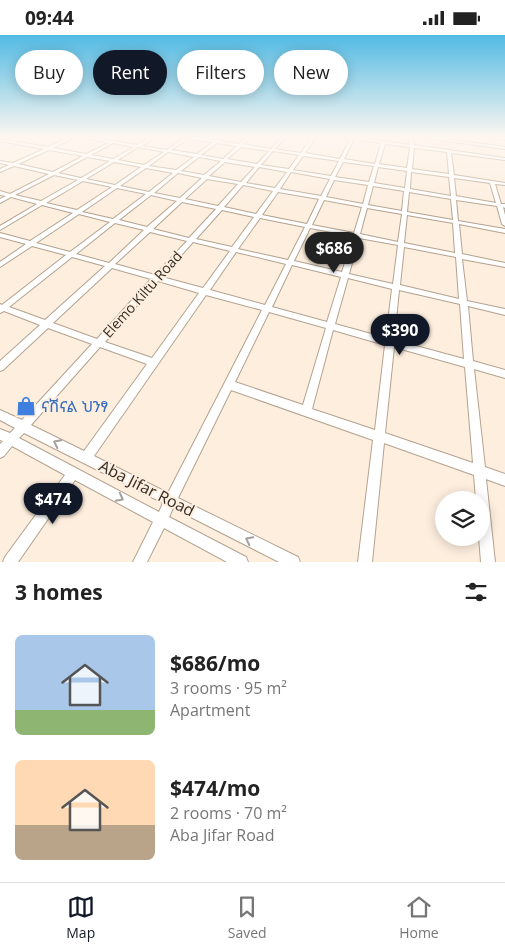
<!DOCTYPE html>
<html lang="en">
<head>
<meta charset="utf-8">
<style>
  :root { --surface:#fff; --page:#f6f6f6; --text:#222; --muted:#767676; --line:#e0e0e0; --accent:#111827 }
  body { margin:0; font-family:"Open Sans","Noto Sans Ethiopic",sans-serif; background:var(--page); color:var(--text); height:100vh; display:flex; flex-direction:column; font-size:19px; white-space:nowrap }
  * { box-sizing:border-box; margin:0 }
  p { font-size:16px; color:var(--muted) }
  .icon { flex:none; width:28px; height:28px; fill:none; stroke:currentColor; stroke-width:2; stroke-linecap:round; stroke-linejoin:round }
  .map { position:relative; height:527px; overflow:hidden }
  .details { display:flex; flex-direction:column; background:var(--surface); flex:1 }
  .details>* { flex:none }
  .top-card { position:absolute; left:15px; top:15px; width:475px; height:45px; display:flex; gap:10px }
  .controls { position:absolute; left:435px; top:456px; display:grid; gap:10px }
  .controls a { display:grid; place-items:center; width:55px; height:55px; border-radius:50%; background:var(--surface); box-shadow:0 2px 12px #0003; font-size:25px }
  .price { position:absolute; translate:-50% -42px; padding:0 11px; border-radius:18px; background:var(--accent); color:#fff; font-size:16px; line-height:32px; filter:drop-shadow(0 1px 2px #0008) }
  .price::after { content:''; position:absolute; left:50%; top:30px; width:15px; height:11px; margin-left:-8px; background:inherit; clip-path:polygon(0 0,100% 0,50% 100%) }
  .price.current { background:#222; color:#fff }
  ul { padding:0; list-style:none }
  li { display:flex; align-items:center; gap:15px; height:125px; padding:0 15px }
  li span { display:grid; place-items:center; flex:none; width:140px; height:100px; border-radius:8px; color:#555 }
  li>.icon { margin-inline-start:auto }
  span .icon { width:60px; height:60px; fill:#fffc; stroke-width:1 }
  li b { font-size:21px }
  h2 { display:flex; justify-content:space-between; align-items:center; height:60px; padding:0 15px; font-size:21px }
  .pill { padding:0 18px; border-radius:22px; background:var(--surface); box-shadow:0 2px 12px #0003; font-size:18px; line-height:45px }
  .pill.current { background:var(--accent); color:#fff }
  .status { display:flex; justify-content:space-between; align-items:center; height:35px; padding:0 25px; background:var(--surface); direction:ltr }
  .status svg { height:14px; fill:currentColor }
  .menu { display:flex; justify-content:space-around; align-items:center; height:70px; border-top:1px solid var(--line); background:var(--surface); font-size:14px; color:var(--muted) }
  .menu a { display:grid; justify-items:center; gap:2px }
  .menu .current { color:var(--accent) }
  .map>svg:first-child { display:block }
</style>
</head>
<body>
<div class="status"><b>09:44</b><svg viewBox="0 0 49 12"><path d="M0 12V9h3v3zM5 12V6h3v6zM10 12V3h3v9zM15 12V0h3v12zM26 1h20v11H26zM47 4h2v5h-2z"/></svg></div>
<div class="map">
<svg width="505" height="527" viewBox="0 0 505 527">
  <rect width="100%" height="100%" fill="#fdeede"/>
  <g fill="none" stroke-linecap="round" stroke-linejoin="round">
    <defs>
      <path id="minor" d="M 70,102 L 76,102 L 53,113 L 86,119 L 109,108 L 80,102 L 90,102 L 137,110 L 150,102 L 155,102 L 142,111 L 167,115 L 184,103 L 182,102 L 193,102 L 215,105 L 219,102 L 224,102 L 219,106 L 239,109 L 247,102 L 251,102 L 243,109 L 271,114 L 282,102 L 286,102 L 275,114 L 301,118 L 312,102 L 316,102 L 305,118 L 340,124 L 350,104 L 343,102 L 355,102 L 410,110 L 409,102 L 413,102 L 414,110 L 505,123 L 505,125 L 451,118 L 454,140 L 505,148 L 505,150 L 495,149 L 501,169 L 505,169 L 505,173 L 503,172 L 505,180 L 505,191 L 502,189 L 497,171 L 456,165 L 458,186 L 505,194 L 505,198 L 459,189 L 462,219 L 505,228 L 505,232 L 462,224 L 467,266 L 505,274 L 505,280 L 468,271 L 473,326 L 505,335 L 505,343 L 474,334 L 485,432 L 505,439 L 505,451 L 486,444 L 495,527 L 481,527 L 479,502 L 481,502 L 481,465 L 476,465 L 474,440 L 384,408 L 372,527 L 358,527 L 373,405 L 231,355 L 178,463 L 298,522 L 300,527 L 279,527 L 173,473 L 169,482 L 246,522 L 248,527 L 227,527 L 164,493 L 147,527 L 133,527 L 153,487 L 75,445 L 18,527 L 3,527 L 5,522 L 65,440 L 12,411 L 4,421 L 0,423 L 0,409 L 3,406 L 0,405 L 0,394 L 10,398 L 15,393 L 0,385 L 0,375 L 22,385 L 92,309 L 48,293 L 3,335 L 0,336 L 0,326 L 40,290 L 4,276 L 0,278 L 0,269 L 2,270 L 66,220 L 32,211 L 0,232 L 0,227 L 26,209 L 0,202 L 0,198 L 30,206 L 73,178 L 42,170 L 0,195 L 0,191 L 37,169 L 11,162 L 0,168 L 0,164 L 6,161 L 0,160 L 0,156 L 10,159 L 49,139 L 14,131 L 0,137 L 0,134 L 9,130 L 0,128 L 0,126 L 13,128 L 44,114 L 0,106 L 0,104 L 48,112 ZM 188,104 L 213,107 L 197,119 L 171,115 ZM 354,104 L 381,108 L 375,129 L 344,124 ZM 113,108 L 134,112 L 113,124 L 91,120 ZM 217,108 L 237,111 L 223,124 L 201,120 ZM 385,109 L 410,112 L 407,133 L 379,129 ZM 138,112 L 164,117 L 144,130 L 118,125 ZM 241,112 L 269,116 L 257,129 L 227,124 ZM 414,113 L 447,117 L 449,139 L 412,134 ZM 49,115 L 83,121 L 53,137 L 18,129 ZM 273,116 L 299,120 L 289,134 L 261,130 ZM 168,117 L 194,122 L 176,135 L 149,131 ZM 303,121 L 339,126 L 331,141 L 293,135 ZM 87,122 L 110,126 L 81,143 L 58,138 ZM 199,122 L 221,126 L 204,140 L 181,136 ZM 114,127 L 141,132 L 115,150 L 86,144 ZM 225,127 L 255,132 L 241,147 L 209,141 ZM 343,127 L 374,131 L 369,147 L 335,142 ZM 259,132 L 287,137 L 275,153 L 246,148 ZM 378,132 L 407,136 L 405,153 L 374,148 ZM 146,133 L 173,138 L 149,157 L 120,151 ZM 291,137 L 330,144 L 321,161 L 280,154 ZM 411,137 L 449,142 L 451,161 L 410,154 ZM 178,138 L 202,143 L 180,163 L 154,158 ZM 54,140 L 78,145 L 41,166 L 15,160 ZM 454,143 L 490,148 L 496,168 L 456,161 ZM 207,144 L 238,149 L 218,171 L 185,164 ZM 334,145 L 368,150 L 363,169 L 326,162 ZM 83,146 L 112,152 L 77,175 L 46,168 ZM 243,150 L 273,156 L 256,179 L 224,172 ZM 373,151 L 404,156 L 402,176 L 368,170 ZM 117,153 L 146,159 L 113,184 L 82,177 ZM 278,157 L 319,164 L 307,189 L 262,180 ZM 409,157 L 451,164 L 453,185 L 407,177 ZM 151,160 L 177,166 L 147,192 L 119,185 ZM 324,165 L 362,172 L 354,198 L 312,190 ZM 182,167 L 216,174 L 189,203 L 153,194 ZM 367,173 L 402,179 L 398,207 L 360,199 ZM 222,175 L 254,182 L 232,212 L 196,204 ZM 79,179 L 110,187 L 70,217 L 36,208 ZM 407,180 L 453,188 L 455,218 L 404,208 ZM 260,183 L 305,192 L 288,225 L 238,214 ZM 115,188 L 144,195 L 109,228 L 76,219 ZM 310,193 L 353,201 L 342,237 L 294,226 ZM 150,197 L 187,206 L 155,240 L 115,229 ZM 359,203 L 398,210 L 393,249 L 349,239 ZM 193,207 L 230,216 L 203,253 L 162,242 ZM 404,212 L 456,222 L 459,264 L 400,250 ZM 236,217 L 286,229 L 265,270 L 210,255 ZM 72,222 L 105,231 L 45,285 L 9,272 ZM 292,230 L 341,242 L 327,287 L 272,272 ZM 112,233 L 151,244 L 97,304 L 53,288 ZM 348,243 L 392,254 L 386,303 L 335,289 ZM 158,246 L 199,258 L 152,323 L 105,307 ZM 399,255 L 460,269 L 464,324 L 394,305 ZM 206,260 L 262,275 L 168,458 L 94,421 ZM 269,277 L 326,293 L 303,370 L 235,347 ZM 333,295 L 385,310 L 375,395 L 312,374 ZM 100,312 L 147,329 L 84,416 L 31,390 ZM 394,312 L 465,332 L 473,428 L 385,398 ZM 24,398 L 163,468 L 159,477 L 19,403 Z
        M 418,102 L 431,102 L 505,112 L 505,114 Z
        M 488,102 L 505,103 L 505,105 L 490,103 Z"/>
    </defs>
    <use href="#minor" stroke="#b3a28f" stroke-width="2"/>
    <use href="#minor" fill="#fff" fill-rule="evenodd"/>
  </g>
  <defs><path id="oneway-chevron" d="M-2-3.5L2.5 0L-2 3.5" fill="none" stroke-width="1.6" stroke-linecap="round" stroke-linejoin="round" transform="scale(1.25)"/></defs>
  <g stroke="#a3a09d">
    <use href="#oneway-chevron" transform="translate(57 408) rotate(-153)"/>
    <use href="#oneway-chevron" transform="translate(120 463) rotate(28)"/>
    <use href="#oneway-chevron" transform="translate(249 505) rotate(-153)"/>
  </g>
  <linearGradient id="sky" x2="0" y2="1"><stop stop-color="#51bae4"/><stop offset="0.58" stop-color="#fef7f0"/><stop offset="1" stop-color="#fef7f0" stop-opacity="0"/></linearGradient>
  <rect width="505" height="176" fill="url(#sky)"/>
  <defs>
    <symbol id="shop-bare" viewBox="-9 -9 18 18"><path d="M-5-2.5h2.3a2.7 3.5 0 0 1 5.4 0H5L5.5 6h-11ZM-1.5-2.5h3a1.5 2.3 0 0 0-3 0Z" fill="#3f7fe0" stroke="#fdeede" stroke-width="2.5" paint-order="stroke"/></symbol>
  </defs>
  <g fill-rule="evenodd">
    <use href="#shop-bare" x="12" y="357" width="28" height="28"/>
  </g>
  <g text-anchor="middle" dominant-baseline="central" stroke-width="4" stroke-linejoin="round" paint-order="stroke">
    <g font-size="14" fill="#332c25" stroke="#fdeede">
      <text transform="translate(142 259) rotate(-48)">Elemo Kiltu Road</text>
    </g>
    <g font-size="16" fill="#366cbe" stroke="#fdeede" text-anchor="start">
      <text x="41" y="371">ናሽናል ህንፃ</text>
    </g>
    <g font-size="16" fill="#332c25" stroke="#fdeede">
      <text transform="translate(147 453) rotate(27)">Aba Jifar Road</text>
    </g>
  </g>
</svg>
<div class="controls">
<a><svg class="icon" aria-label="layers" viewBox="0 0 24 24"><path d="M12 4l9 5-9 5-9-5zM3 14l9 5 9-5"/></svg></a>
</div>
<b class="price current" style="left:334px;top:239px">$686</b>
<b class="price" style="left:400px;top:321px">$390</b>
<b class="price" style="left:53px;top:490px">$474</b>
<div class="top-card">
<a class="pill">Buy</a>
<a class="pill current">Rent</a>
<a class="pill">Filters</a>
<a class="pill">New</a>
</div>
</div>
<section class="details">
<h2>3 homes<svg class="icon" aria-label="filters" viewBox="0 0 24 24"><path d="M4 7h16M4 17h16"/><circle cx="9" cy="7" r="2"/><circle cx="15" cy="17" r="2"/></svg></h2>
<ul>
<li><span style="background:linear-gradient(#a9c7e8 75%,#8fb573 0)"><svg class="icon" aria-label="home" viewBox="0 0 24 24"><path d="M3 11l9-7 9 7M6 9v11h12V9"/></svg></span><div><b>$686/mo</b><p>3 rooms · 95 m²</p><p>Apartment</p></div></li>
<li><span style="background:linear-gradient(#ffd9b3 65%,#b9a48a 0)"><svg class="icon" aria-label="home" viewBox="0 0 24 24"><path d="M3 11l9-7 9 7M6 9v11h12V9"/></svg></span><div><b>$474/mo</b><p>2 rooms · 70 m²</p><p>Aba Jifar Road</p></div></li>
</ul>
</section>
<nav class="menu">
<a class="current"><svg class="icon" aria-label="map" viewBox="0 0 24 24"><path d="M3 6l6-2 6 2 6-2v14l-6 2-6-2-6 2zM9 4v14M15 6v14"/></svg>Map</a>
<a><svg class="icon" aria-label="saved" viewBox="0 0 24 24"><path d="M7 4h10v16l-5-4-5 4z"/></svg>Saved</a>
<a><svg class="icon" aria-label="home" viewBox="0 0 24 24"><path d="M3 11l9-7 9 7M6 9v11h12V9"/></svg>Home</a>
</nav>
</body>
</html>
